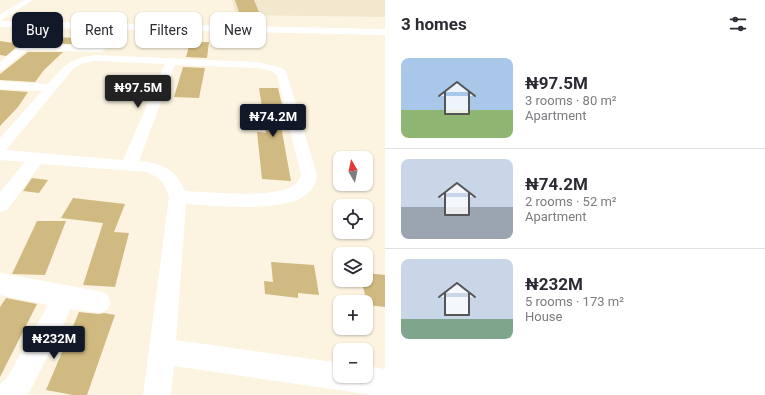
<!DOCTYPE html>
<html lang="en">
<head>
<meta charset="utf-8">
<style>
  :root { --surface:#fff; --page:#f2f2f3; --text:#2b2b33; --muted:#7c7c81; --line:#e1e1e2; --accent:#111827 }
  body { margin:0; font-family:Roboto,sans-serif; background:var(--page); color:var(--text); height:100vh; display:flex; flex-direction:column; font-size:15px; white-space:nowrap }
  * { box-sizing:border-box; margin:0 }
  p { font-size:13px; color:var(--muted) }
  .icon { flex:none; width:22px; height:22px; fill:none; stroke:currentColor; stroke-width:2; stroke-linecap:round; stroke-linejoin:round }
  .map { position:relative; flex:1; overflow:hidden }
  .side { display:flex; flex-direction:column; background:var(--surface); width:380px }
  .side>* { flex:none }
  .guide { position:absolute; left:12px; top:12px; width:313px; height:36px; display:flex; gap:8px }
  .needle { width:26px; rotate:351deg }
  .tools { position:absolute; left:333px; top:151px; display:grid; gap:8px }
  .tools a { display:grid; place-items:center; width:40px; height:40px; border-radius:8px; background:var(--surface); box-shadow:0 1px 3px #0004; font-size:20px }
  .price { position:absolute; translate:-50% -34px; padding:0 9px; border-radius:4px; background:var(--accent); color:#fff; font-size:13px; line-height:26px; filter:drop-shadow(0 1px 2px #0008) }
  .price::after { content:''; position:absolute; left:50%; top:24px; width:12px; height:9px; margin-left:-6px; background:inherit; clip-path:polygon(0 0,100% 0,50% 100%) }
  .price.current { background:#222; color:#fff }
  ul { padding:0; list-style:none }
  li { display:flex; align-items:center; gap:12px; height:100px; padding:0 16px }
  li+li { border-top:1px solid var(--line) }
  li span { display:grid; place-items:center; flex:none; width:112px; height:80px; border-radius:8px; color:#555 }
  li>.icon { margin-inline-start:auto }
  span .icon { width:48px; height:48px; fill:#fffc; stroke-width:1 }
  li b { font-size:17px }
  h2 { display:flex; justify-content:space-between; align-items:center; height:48px; padding:0 16px; font-size:17px }
  .chip { padding:0 14px; border-radius:8px; background:var(--surface); box-shadow:0 1px 3px #0004; font-size:14px; line-height:36px }
  .chip.current { background:var(--accent); color:#fff }
  main { display:flex; flex:1; min-height:0 }
  .map>svg:first-child { display:block }
</style>
</head>
<body>
<main>
<div class="map">
<svg width="385" height="395" viewBox="0 0 385 395">
  <rect width="100%" height="100%" fill="#fcf4e1"/>
  <path fill="#f2e8cd" d="M 232,0 L 385,0 L 385,17 L 236,15 Z"/>
  <path fill="#d1ba81" d="M 235,0 L 254,0 L 259,12 L 239,12 Z
    M 30,37 L 51,37 L 78,38 L 72,44 L 24,43 Z
    M 0,41 L 20,44 L 6,56 L 0,55 Z
    M 190,42 L 209,42 L 207,58 L 186,57 Z
    M 28,52 L 63,52 L 44,70 L 35,82 L 0,80 L 0,74 Z
    M 183,67 L 205,68 L 199,98 L 174,97 Z
    M 259,88 L 278,88 L 287,126 L 281,126 L 291,181 L 262,179 L 257,132 L 266,133 Z
    M 0,90 L 28,92 L 18,107 L 0,126 Z
    M 32,178 L 48,180 L 39,193 L 23,191 Z
    M 73,198 L 125,204 L 114,232 L 129,233 L 115,287 L 83,285 L 103,223 L 61,218 Z
    M 37,221 L 66,221 L 45,275 L 12,274 Z
    M 271,262 L 314,265 L 319,295 L 298,293 L 298,298 L 265,294 L 264,281 L 273,282 Z
    M 366,273 L 385,275 L 385,307 L 368,305 L 361,280 L 366,280 Z
    M 6,298 L 37,304 L 0,377 L 0,307 Z
    M 79,312 L 99,314 L 104,313 L 115,315 L 87,395 L 73,395 L 46,390 Z"/>
  <g fill="none" stroke-linecap="round" stroke-linejoin="round">
    <path fill="#fff" fill-rule="evenodd" d="M 24,0 L 33,0 L 0,21 L 0,14 Z
      M 0,21 L 385,29 L 385,35 L 0,27 Z
      M 25,44 L 101,46 L 106,49 L 101,52 L 27,50 L 4,69 L 0,70 L 0,62 L 21,45 Z
      M 95,55 L 258,62 L 279,67 L 286,71 L 317,175 C 316,182 313,189 307,194 C 285,213 215,206 186,204 L 176,340 L 340,363 L 340,376 L 366,376 L 366,366 L 385,369 L 385,395 L 372,395 L 174,366 L 171,395 L 143,395 L 169,197 C 165,183 160,177 146,172 L 41,164 L 7,210 L 0,212 L 0,192 L 25,162 L 0,160 L 0,138 L 42,91 L 0,89 L 0,81 L 48,84 C 65,65 68,59 95,55 ZM 95,61 L 165,64 L 123,160 L 6,150 L 74,68 L 84,63 ZM 175,65 L 258,68 L 271,71 L 277,75 L 301,175 C 299,179 298,183 294,185 C 276,199 209,192 185,191 C 176,169 161,163 139,161 Z
      M 0,273 L 99,291 L 107,294 L 111,302 L 107,310 L 99,313 L 71,309 L 28,395 L 0,395 L 0,384 L 7,378 L 48,305 L 0,295 Z"/>
  </g>
</svg>
<div class="tools">
<a><svg class="needle" viewBox="-14 -14 28 28"><path d="M0-13l5 13h-10z" fill="#e53935"/><path d="M0 13l5-13h-10z" fill="#7c7c81"/></svg></a>
<a><svg class="icon" aria-label="locate" viewBox="0 0 24 24"><circle cx="12" cy="12" r="6"/><path d="M12 2v4M12 18v4M2 12h4M18 12h4"/></svg></a>
<a><svg class="icon" aria-label="layers" viewBox="0 0 24 24"><path d="M12 4l9 5-9 5-9-5zM3 14l9 5 9-5"/></svg></a>
<a>+</a>
<a>−</a>
</div>
<b class="price current" style="left:138px;top:109px">₦97.5M</b>
<b class="price" style="left:273px;top:138px">₦74.2M</b>
<b class="price" style="left:54px;top:360px">₦232M</b>
<div class="guide">
<a class="chip current">Buy</a>
<a class="chip">Rent</a>
<a class="chip">Filters</a>
<a class="chip">New</a>
</div>
</div>
<section class="side">
<h2>3 homes<svg class="icon" aria-label="filters" viewBox="0 0 24 24"><path d="M4 7h16M4 17h16"/><circle cx="9" cy="7" r="2"/><circle cx="15" cy="17" r="2"/></svg></h2>
<ul>
<li><span style="background:linear-gradient(#a9c7e8 65%,#8fb573 0)"><svg class="icon" aria-label="home" viewBox="0 0 24 24"><path d="M3 11l9-7 9 7M6 9v11h12V9"/></svg></span><div><b>₦97.5M</b><p>3 rooms · 80 m²</p><p>Apartment</p></div></li>
<li><span style="background:linear-gradient(#c9d6e8 60%,#9aa5b1 0)"><svg class="icon" aria-label="home" viewBox="0 0 24 24"><path d="M3 11l9-7 9 7M6 9v11h12V9"/></svg></span><div><b>₦74.2M</b><p>2 rooms · 52 m²</p><p>Apartment</p></div></li>
<li><span style="background:linear-gradient(#c9d6e8 75%,#7fa58c 0)"><svg class="icon" aria-label="home" viewBox="0 0 24 24"><path d="M3 11l9-7 9 7M6 9v11h12V9"/></svg></span><div><b>₦232M</b><p>5 rooms · 173 m²</p><p>House</p></div></li>
</ul>
</section>
</main>
</body>
</html>
